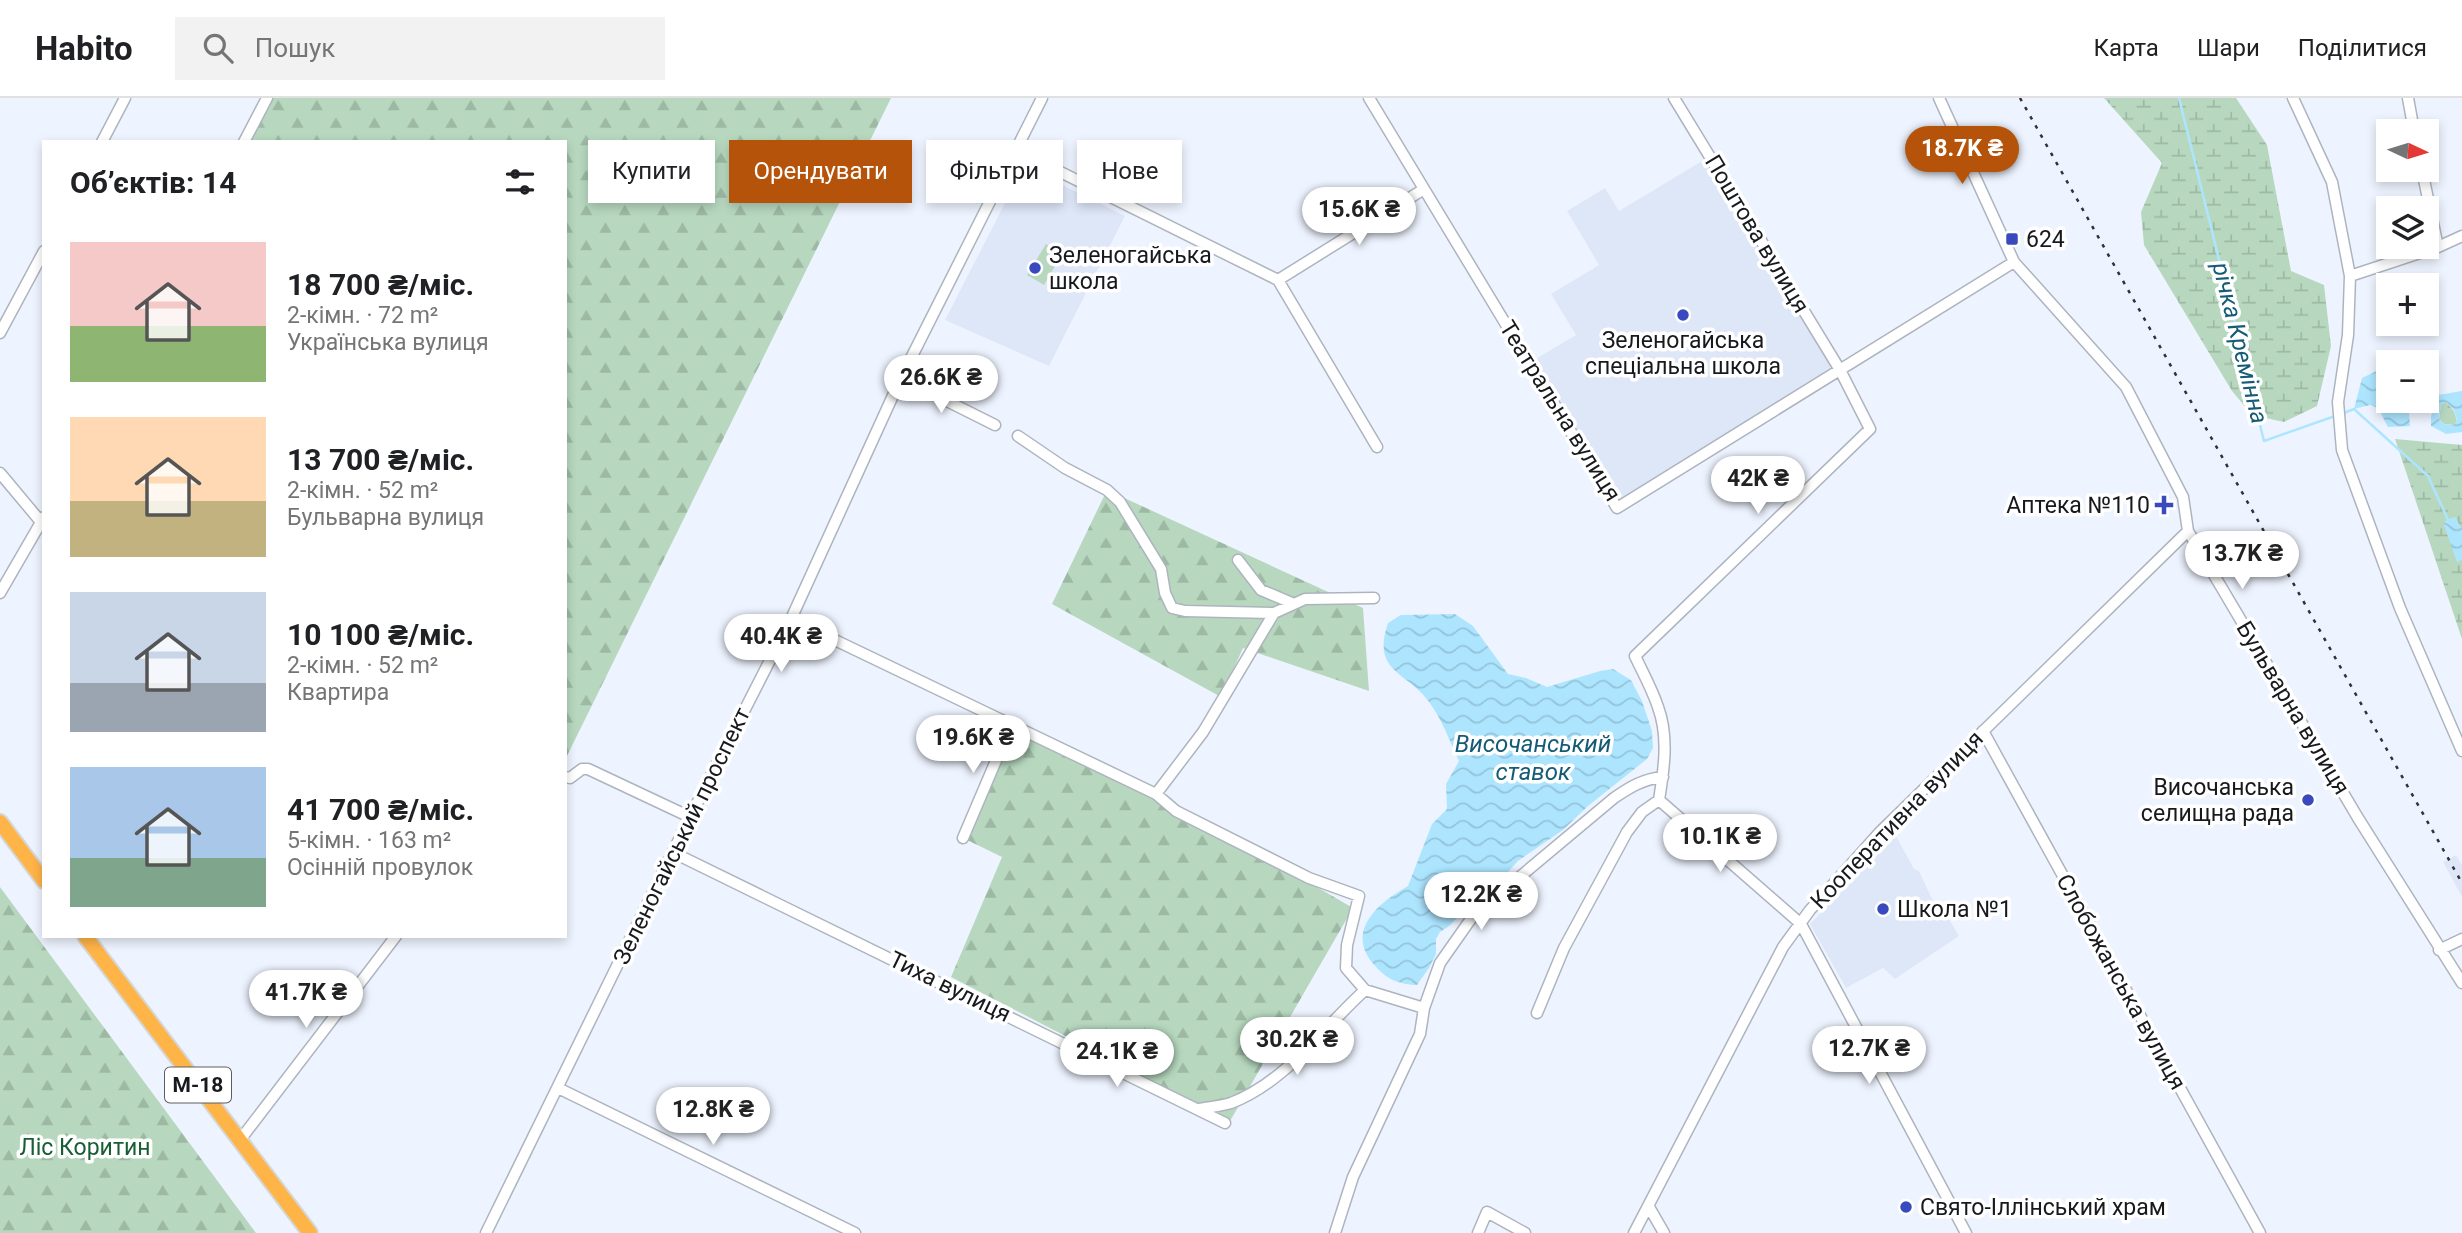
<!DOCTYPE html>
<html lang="uk">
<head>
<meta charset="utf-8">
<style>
  :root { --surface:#fff; --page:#f2f2f2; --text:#202124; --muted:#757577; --line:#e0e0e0; --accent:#b45309 }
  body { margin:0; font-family:Roboto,sans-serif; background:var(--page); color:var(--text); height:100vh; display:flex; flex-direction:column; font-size:26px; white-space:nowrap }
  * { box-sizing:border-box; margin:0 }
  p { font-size:23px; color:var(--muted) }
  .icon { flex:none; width:38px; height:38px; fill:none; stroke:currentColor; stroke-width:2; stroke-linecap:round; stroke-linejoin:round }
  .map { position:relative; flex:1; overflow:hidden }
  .details { position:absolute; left:42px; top:42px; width:525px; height:798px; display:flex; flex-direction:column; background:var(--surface); border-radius:0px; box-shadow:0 4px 10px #0003 }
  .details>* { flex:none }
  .top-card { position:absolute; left:588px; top:42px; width:665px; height:63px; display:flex; gap:14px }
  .needle { width:46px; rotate:94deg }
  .tools { position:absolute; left:2376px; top:21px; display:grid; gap:14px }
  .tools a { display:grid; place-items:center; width:63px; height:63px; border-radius:0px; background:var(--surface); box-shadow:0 4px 10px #0003; font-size:35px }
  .price { position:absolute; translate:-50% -60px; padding:0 16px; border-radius:24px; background:#fff; color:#222; font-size:23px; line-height:46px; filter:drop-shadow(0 2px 4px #0008) }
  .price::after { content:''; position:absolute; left:50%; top:42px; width:21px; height:16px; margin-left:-10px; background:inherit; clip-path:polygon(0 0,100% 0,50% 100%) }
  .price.current { background:var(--accent); color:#fff }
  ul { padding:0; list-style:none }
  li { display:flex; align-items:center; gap:21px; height:175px; padding:0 28px }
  li span { display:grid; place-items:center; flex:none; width:196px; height:140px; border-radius:0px; color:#555 }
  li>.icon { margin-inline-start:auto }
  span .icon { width:84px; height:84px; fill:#fffc; stroke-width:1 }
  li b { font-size:30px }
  h2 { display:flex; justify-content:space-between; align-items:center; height:84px; padding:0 28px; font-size:30px }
  .pill { padding:0 24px; border-radius:0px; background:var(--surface); box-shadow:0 4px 10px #0003; font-size:24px; line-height:63px }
  .pill.current { background:var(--accent); color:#fff }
  header { display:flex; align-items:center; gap:42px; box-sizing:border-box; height:98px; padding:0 35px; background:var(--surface); border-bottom:2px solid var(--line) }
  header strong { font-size:33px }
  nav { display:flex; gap:38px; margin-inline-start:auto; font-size:24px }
  .search { width:490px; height:63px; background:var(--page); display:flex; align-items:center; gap:18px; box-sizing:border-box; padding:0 24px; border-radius:0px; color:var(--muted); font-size:26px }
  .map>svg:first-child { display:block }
</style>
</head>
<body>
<header>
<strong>Habito</strong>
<div class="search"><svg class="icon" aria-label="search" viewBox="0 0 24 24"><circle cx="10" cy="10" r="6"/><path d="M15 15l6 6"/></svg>Пошук</div>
<nav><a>Карта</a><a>Шари</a><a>Поділитися</a></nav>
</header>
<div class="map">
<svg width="2462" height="1135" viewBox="0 0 2462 1135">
  <defs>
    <pattern id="forest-firs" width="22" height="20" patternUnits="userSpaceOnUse" patternTransform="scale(1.75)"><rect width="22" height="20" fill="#b7d8bf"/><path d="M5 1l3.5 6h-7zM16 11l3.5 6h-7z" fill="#9db9a4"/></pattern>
    <pattern id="wetland-marsh" width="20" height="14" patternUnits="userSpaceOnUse" patternTransform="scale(1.75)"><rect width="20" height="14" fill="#b7d8bf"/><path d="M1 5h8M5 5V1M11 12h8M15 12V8" fill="none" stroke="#9db9a4"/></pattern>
    <pattern id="water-waves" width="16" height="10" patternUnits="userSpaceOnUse" patternTransform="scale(1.75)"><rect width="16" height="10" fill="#ade5ff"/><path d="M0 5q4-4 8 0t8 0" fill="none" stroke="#94c4da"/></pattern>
  </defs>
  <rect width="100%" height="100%" fill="#eef4ff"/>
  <path fill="#dee7f8" d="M 1707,60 L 1836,271 L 1618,405 L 1532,263 L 1576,237 L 1551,196 L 1599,167 L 1567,113 L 1605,90 L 1619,113 Z
    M 1024,68 L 1125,118 L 1049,268 L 945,222 Z
    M 1896,738 L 1914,771 L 1919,773 L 1932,801 L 1949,821 L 1959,838 L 1895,881 L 1883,870 L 1846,890 L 1810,826 Z
    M 2456,757 L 2462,767 L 2462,799 L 2443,764 Z"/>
  <path fill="#b7d8bf" d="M 1046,146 L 1062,156 L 1044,187 L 1027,177 Z"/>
  <path fill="url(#forest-firs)" d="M 273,0 L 891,0 L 565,662 L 565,44 L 250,44 Z
    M 2445,303 L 2454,313 L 2457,323 L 2454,327 L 2444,326 L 2439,321 L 2441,307 Z
    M 1107,392 L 1363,510 L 1369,593 L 1243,550 L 1221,599 L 1052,506 Z
    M 1012,625 L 1156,696 L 1353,810 L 1230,1023 L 951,879 L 1002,759 L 963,740 Z
    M 0,789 L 256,1135 L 0,1135 Z"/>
  <path fill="url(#wetland-marsh)" d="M 2104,0 L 2236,0 L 2267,47 L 2291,173 L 2324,187 L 2331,248 L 2317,308 L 2284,324 L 2252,317 L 2232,293 L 2144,147 L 2141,114 L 2162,65 Z
    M 2395,341 L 2462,347 L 2462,541 Z"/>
  <path fill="url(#water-waves)" fill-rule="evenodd" d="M 2425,254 L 2435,257 L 2439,268 L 2427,272 L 2427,264 L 2395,264 Z
    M 2389,267 L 2389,303 L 2400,303 L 2409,315 L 2410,328 L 2388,329 L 2378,310 L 2370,307 L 2354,311 L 2362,280 Z
    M 2462,293 L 2462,334 L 2446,336 L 2431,328 L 2431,318 L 2438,297 ZM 2446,304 L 2454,312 L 2457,322 L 2454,327 L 2444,326 L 2439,321 L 2441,307 Z
    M 2455,419 L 2462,431 L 2462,462 L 2457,464 L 2444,427 L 2446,422 Z
    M 1455,516 L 1473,528 L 1508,576 L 1526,580 L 1547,589 L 1600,573 L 1613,571 L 1631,582 L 1642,603 L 1652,633 L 1653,650 L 1647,661 L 1588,708 L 1563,732 L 1518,763 L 1495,788 L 1472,805 L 1449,828 L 1440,834 L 1436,841 L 1436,856 L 1429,870 L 1417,887 C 1402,887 1388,882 1378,871 C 1342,836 1376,806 1408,788 L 1432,726 L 1447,711 L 1446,686 L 1459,663 C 1450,644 1442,621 1429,604 C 1407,573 1371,575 1388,525 L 1401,517 Z"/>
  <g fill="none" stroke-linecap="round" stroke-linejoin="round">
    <path stroke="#ade5ff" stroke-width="2.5" d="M 2179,0 L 2264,343 L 2335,318
      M 2341,316 L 2354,311 L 2428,378 L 2449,424"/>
    <defs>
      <path id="minor" d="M 1369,0 L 1617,410 L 2014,164
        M 1939,0 L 2014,164 L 2126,289 L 2183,399 L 2188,433 L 2358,720 L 2462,885
        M 2293,0 L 2332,84 L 2350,178 L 2348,237 L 2338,304 L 2342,352 L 2400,510 L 2462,653
        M 2408,0 L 2414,33
        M 102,44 L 125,0
        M 244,44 L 267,0
        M 1016,52 L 1278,182 L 1377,349
        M 2422,72 L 2438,149
        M 2350,178 L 2438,149 L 2462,138
        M 1278,182 L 1424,91
        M 0,235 L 44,153
        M 901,280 L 995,327
        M 1018,338 L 1065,370 L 1107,392 L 1120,404 L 1161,471 L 1165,495 L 1172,510 L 1185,513 L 1274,515 L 1305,501 L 1374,500
        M 0,375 L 41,424
        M 1238,462 L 1261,492 L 1292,505
        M 0,495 L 44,419
        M 791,521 L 1156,696 L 1203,634 L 1274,515
        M 1983,633 L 2260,1135
        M 565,679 L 570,680 L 582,671 L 588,671 L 690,719
        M 1156,696 L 1176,713 L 1309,780 L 1359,798 L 1347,847 L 1346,870 L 1365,892 L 1424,910
        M 1659,702 L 1801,826 L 1966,1135
        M 963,740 L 1012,625
        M 674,755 L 1225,1025
        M 2439,852 L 2462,841
        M 1537,915 L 1564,850 L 1627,734 L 1642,714 L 1659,702 C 1664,671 1669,639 1658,609 C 1652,591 1643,575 1635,558 L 1870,331 L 1840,272 L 1674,0
        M 558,990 L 855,1135
        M 1199,1011 C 1209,1009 1221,1008 1231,1005 C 1286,984 1323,930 1365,892
        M 240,1042 L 396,838
        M 1649,1109 L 1664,1135
        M 486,1135 L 690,719 L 791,521 L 901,280 L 1042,0
        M 1335,1135 L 1353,1079 L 1420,936 L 1424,910 L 1440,865 L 1473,818 L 1614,700 C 1630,689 1643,681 1663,679
        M 1478,1135 L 1487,1114 L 1525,1135
        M 1634,1135 L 1783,849 L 1810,812 L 1879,735 L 2188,433"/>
      <path id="highway" d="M 0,724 L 44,783
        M 85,838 L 310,1135"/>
    </defs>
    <use href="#minor" stroke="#aeb4be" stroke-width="13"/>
    <use href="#highway" stroke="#d5d6d6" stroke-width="18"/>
    <use href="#minor" stroke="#fff" stroke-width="10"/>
    <use href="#highway" stroke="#ffb448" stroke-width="14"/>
    <path stroke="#2f3136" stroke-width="2.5" stroke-dasharray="3.5 7" stroke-linecap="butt" d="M 2020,0 L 2462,785"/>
  </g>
  <g fill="#384abd" stroke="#fff" stroke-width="2.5">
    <rect x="2005" y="134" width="14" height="14" rx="3.5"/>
    <circle cx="1035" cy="170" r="7"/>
    <circle cx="1683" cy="217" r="7"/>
    <path d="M2160.5 396.5h7v7h7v7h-7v7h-7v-7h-7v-7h7z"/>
    <circle cx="2308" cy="702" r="7"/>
    <circle cx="1883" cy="811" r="7"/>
    <circle cx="1906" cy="1109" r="7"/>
  </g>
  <g text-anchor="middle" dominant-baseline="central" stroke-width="7" stroke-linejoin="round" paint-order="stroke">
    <rect fill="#fff" stroke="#5d5e61" stroke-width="2" x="165" y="969.5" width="66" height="35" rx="5"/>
    <g font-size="21" font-weight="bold" fill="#17191d">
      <text x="198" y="987">М-18</text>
    </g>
    <g font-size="23" fill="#17191d" stroke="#fff">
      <text transform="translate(1757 136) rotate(59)">Поштова вулиця</text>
      <text transform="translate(1560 313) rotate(58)">Театральна вулиця</text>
      <text transform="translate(2293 610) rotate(59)">Бульварна вулиця</text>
      <text transform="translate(1897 722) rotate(-46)">Кооперативна вулиця</text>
      <text transform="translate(682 738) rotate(-64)">Зеленогайський проспект</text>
      <text transform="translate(2121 884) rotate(61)">Слобожанська вулиця</text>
      <text transform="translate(950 889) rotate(26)">Тиха вулиця</text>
    </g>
    <g font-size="23" fill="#17191d" stroke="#fff" text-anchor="start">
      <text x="2026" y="141">624</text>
      <text x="1049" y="157">Зеленогайська<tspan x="1049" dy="26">школа</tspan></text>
      <text x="1683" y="242" text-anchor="middle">Зеленогайська<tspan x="1683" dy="26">спеціальна школа</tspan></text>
      <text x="2150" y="407" text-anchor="end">Аптека №110</text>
      <text x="2294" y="689" text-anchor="end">Височанська<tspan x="2294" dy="26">селищна рада</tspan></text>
      <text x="1897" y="811">Школа №1</text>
      <text x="1920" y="1109">Свято-Іллінський храм</text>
    </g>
    <g font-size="23" fill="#175e34" stroke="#fff">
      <text x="85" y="1049">Ліс Коритин</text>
    </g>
    <g font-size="24" font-style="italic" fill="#155b75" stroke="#fff">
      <text transform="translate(2240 245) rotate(76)">річка Кремінна</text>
      <text x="1533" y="646">Височанський<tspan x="1533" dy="28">ставок</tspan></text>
    </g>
  </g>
</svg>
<div class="tools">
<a><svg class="needle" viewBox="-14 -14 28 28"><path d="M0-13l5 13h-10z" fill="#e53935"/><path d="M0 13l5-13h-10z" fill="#757577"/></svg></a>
<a><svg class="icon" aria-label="layers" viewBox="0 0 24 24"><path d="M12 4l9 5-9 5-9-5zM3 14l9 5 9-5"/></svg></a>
<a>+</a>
<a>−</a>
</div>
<b class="price current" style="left:1962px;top:88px">18.7K ₴</b>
<b class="price" style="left:1359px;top:149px">15.6K ₴</b>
<b class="price" style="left:941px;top:317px">26.6K ₴</b>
<b class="price" style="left:1758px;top:418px">42K ₴</b>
<b class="price" style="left:2242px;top:493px">13.7K ₴</b>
<b class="price" style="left:781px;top:576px">40.4K ₴</b>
<b class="price" style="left:973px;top:677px">19.6K ₴</b>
<b class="price" style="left:1720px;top:776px">10.1K ₴</b>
<b class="price" style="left:1481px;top:834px">12.2K ₴</b>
<b class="price" style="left:306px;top:932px">41.7K ₴</b>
<b class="price" style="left:1297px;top:979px">30.2K ₴</b>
<b class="price" style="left:1869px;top:988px">12.7K ₴</b>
<b class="price" style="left:1117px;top:991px">24.1K ₴</b>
<b class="price" style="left:713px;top:1049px">12.8K ₴</b>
<div class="top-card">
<a class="pill">Купити</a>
<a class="pill current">Орендувати</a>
<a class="pill">Фільтри</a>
<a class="pill">Нове</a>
</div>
<section class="details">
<h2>Об’єктів: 14<svg class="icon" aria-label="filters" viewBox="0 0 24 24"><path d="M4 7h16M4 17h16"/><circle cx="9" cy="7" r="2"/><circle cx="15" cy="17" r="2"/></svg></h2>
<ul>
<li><span style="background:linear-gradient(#f6c9c9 60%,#8fb573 0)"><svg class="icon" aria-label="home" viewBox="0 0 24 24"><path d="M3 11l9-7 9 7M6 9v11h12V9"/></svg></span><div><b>18 700 ₴/міс.</b><p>2-кімн. · 72 m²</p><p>Українська вулиця</p></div></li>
<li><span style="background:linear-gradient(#ffd9b3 60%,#c2b280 0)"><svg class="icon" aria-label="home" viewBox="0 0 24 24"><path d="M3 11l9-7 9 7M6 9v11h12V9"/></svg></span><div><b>13 700 ₴/міс.</b><p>2-кімн. · 52 m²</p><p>Бульварна вулиця</p></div></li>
<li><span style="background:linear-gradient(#c9d6e8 65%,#9aa5b1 0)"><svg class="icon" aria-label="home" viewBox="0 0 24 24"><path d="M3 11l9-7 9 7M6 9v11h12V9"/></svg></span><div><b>10 100 ₴/міс.</b><p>2-кімн. · 52 m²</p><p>Квартира</p></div></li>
<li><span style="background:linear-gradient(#a9c7e8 65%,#7fa58c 0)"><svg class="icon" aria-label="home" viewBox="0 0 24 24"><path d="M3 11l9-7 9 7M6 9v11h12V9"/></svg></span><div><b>41 700 ₴/міс.</b><p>5-кімн. · 163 m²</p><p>Осінній провулок</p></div></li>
</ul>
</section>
</div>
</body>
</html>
